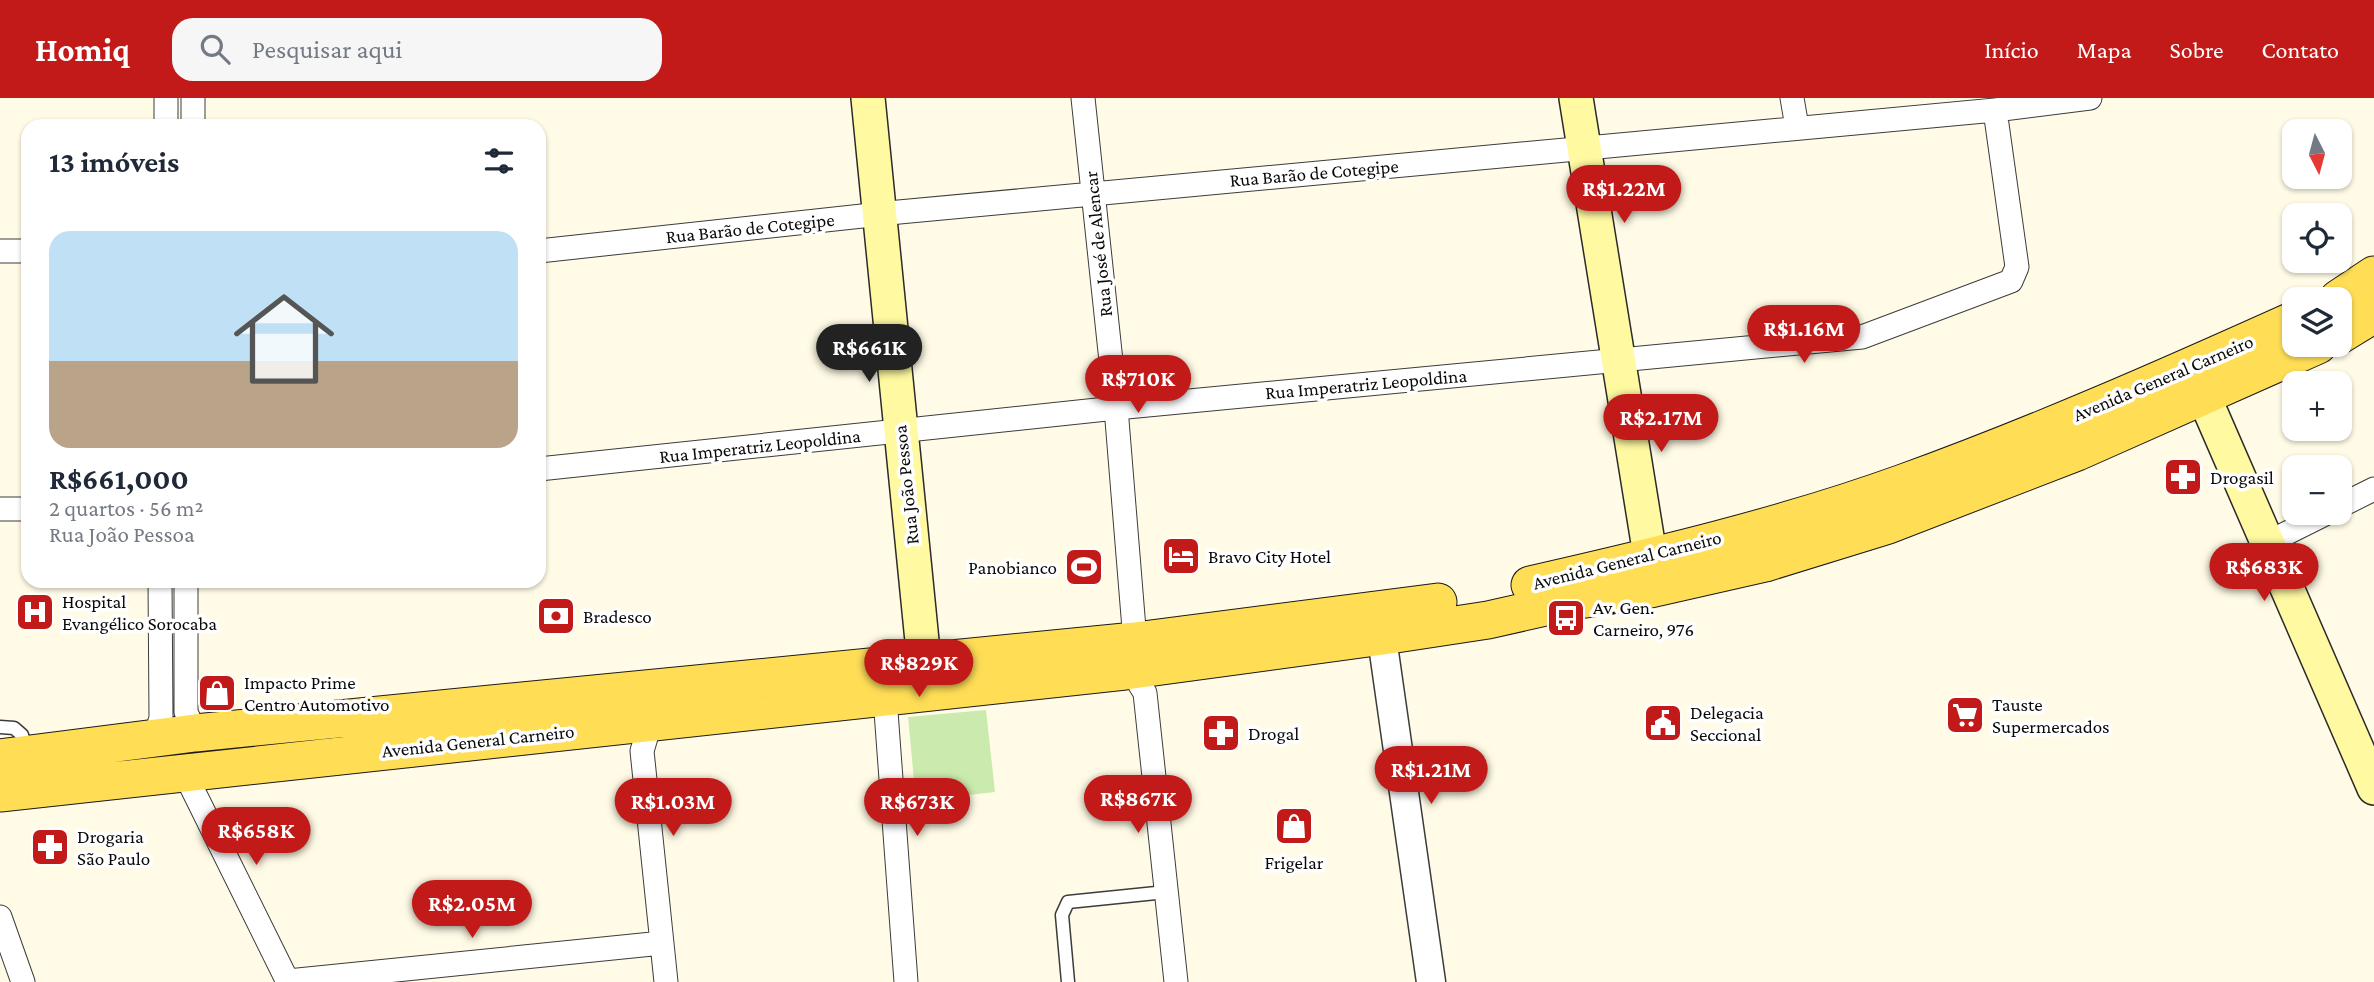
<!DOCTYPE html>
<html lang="pt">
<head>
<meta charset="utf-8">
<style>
  :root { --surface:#fff; --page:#f6f6f7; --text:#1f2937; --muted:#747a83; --line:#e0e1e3; --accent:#c21919 }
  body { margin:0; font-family:"Crimson Pro",serif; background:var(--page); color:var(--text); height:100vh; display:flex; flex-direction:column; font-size:26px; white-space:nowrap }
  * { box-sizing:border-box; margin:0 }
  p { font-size:23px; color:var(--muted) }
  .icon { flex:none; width:38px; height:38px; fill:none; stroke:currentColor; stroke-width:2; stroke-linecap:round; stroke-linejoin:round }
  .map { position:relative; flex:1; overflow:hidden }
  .side { position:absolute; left:21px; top:21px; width:525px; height:469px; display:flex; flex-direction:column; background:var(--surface); border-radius:21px; box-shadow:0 2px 5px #0004 }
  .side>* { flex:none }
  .needle { width:46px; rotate:174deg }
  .tools { position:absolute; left:2282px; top:21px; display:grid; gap:14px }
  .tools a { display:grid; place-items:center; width:70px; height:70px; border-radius:14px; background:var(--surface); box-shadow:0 2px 5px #0004; font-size:35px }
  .price { position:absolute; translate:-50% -60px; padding:0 16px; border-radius:24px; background:var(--accent); color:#fff; font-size:23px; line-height:46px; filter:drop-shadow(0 2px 4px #0008) }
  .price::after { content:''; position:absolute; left:50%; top:42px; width:21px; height:16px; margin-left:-10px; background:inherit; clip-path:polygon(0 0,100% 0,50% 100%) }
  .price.active { background:#222; color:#fff }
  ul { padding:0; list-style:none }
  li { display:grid; align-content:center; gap:14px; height:371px; padding:0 28px }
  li+li { border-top:2px solid var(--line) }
  li span { display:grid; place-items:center; height:217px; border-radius:21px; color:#555 }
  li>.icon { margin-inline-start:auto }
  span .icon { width:126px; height:126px; fill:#fffc; stroke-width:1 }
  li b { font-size:30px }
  h2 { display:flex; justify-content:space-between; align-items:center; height:84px; padding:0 28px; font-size:30px }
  header { display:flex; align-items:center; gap:42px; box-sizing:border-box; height:98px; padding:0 35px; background:var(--accent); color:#fff }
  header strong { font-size:33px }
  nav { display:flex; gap:38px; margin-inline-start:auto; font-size:24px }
  .search { width:490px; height:63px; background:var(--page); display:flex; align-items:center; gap:18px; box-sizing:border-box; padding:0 24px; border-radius:21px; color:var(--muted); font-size:26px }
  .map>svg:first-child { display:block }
</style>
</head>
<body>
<header>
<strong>Homiq</strong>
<div class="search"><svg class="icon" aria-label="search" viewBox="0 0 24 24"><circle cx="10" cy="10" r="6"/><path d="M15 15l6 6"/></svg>Pesquisar aqui</div>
<nav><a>Início</a><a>Mapa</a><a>Sobre</a><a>Contato</a></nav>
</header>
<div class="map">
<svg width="2374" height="884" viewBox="0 0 2374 884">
  <rect width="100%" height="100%" fill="#fffbe6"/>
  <path fill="#cbebae" d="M 986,612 L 995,694 L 916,703 L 908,619 Z"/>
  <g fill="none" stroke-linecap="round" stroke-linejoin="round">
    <defs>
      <path id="service" d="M 0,629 L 14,630 L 22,637 L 27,654
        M 1068,884 L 1062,817 L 1068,804 L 1166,794"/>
      <path id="minor" d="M 1083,0 L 1116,310 L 1135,543
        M 1792,0 L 1797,29
        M 166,28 L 166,0
        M 193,28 L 193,0
        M 0,153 L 28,153
        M 539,153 L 899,114 L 1995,12 L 2090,0
        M 539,371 L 1116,310 L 1862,239 L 2011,183 L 2017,169 L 1995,12
        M 2340,408 L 2374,391
        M 0,411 L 28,411
        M 2267,445 L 2327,415
        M 186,483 L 186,614 L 195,635
        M 1125,573 L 1137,582 L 1145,595 L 1176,884
        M 885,600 L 906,884
        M 659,624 L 647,636 L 642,653 L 666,884
        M 155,639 L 161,620 L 160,483
        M 184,674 L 288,884
        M 0,819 L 23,884
        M 288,883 L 662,845"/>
      <path id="tertiary" d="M 1379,519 L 1431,884"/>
      <path id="secondary" d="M 868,0 L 923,553 L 925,565 L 941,584
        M 1576,0 L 1650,457
        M 2204,299 L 2374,690"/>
      <path id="primary" d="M 2338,201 L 2374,177
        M 2340,237 L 2374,216
        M 1530,487 C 1653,459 1784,428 1903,385 C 2036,337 2165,280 2294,222
        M 0,660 L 195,635 L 1135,543 L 1438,504
        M 0,695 L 1125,573 L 1383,538 L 1488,522 L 1572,503 L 1646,492 L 1765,465 L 1888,427 L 2077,354 L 2318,247"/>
    </defs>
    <use href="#service" stroke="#3c3c3c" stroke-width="15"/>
    <use href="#minor" stroke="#3c3c3c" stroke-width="25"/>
    <use href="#tertiary" stroke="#3c3c3c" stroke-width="31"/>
    <use href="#secondary" stroke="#2b2b2b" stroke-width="36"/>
    <use href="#primary" stroke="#1a1a1a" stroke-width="39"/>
    <use href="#service" stroke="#fff" stroke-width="12"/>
    <use href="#minor" stroke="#fff" stroke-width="23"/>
    <use href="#tertiary" stroke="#fff" stroke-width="28"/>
    <use href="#secondary" stroke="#fff9a1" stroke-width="33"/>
    <use href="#primary" stroke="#ffde56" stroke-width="37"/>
  </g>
  <defs>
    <symbol id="pharmacy-square" viewBox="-11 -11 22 22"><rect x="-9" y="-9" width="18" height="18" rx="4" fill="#c21919" stroke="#fff"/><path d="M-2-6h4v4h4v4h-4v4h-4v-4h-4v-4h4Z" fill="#fff"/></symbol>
    <symbol id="hotel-square" viewBox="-11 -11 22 22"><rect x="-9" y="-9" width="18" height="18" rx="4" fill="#c21919" stroke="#fff"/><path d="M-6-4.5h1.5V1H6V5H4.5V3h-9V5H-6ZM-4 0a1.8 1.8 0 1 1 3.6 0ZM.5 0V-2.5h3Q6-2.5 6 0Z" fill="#fff"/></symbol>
    <symbol id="stadium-square" viewBox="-11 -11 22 22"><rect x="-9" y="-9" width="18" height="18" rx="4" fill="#c21919" stroke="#fff"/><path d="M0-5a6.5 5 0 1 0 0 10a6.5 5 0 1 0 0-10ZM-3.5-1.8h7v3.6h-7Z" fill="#fff"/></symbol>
    <symbol id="hospital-square" viewBox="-11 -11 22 22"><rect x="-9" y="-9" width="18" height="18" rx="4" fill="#c21919" stroke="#fff"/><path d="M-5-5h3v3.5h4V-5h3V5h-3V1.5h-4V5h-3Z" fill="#fff"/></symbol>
    <symbol id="bank-square" viewBox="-11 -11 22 22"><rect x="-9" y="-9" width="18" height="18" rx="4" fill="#c21919" stroke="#fff"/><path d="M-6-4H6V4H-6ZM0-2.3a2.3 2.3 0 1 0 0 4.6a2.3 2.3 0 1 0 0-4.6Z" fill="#fff"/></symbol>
    <symbol id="bus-square" viewBox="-11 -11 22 22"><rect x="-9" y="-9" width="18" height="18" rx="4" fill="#c21919" stroke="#fff"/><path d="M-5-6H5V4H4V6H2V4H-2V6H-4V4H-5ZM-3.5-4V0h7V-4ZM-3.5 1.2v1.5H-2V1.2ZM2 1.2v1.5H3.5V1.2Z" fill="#fff"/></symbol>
    <symbol id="shop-square" viewBox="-11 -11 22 22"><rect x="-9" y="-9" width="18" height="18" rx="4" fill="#c21919" stroke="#fff"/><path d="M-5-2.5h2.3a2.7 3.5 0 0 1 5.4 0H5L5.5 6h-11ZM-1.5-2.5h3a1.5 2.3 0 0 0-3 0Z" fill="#fff"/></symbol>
    <symbol id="supermarket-square" viewBox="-11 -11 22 22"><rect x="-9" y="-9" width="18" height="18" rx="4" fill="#c21919" stroke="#fff"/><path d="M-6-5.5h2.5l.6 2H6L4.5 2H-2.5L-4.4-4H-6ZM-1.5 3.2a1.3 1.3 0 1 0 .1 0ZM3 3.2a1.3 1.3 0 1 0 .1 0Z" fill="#fff"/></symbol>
    <symbol id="civic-square" viewBox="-11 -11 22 22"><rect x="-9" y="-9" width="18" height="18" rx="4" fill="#c21919" stroke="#fff"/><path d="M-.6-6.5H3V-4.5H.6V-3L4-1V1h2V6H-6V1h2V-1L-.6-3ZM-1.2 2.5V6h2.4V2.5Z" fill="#fff"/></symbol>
  </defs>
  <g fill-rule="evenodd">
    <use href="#pharmacy-square" x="2161" y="357" width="44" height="44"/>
    <use href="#hotel-square" x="1159" y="436" width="44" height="44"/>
    <use href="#stadium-square" x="1062" y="447" width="44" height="44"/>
    <use href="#hospital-square" x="13" y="492" width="44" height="44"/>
    <use href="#bank-square" x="534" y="496" width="44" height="44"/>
    <use href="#bus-square" x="1544" y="498" width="44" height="44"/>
    <use href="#shop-square" x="195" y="573" width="44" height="44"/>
    <use href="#supermarket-square" x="1943" y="595" width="44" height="44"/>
    <use href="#civic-square" x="1641" y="603" width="44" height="44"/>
    <use href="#pharmacy-square" x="1199" y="613" width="44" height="44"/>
    <use href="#shop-square" x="1272" y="706" width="44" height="44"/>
    <use href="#pharmacy-square" x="28" y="727" width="44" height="44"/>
  </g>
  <g text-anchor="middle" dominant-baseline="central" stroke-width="7" stroke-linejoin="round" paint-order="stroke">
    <g font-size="19" fill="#090909" stroke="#fff">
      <text transform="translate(1314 75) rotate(-5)">Rua Barão de Cotegipe</text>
      <text transform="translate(750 130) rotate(-6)">Rua Barão de Cotegipe</text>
      <text transform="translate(1098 146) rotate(-96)">Rua José de Alencar</text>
      <text transform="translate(2163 280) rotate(-23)">Avenida General Carneiro</text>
      <text transform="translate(1366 286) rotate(-5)">Rua Imperatriz Leopoldina</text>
      <text transform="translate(760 348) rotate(-6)">Rua Imperatriz Leopoldina</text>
      <text transform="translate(906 387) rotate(-96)">Rua João Pessoa</text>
      <text transform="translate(1627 462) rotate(-14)">Avenida General Carneiro</text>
      <text transform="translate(478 643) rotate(-6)">Avenida General Carneiro</text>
    </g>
    <g font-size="19" fill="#090909" stroke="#fff" text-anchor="start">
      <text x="2210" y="379">Drogasil</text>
      <text x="1208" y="458">Bravo City Hotel</text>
      <text x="1057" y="469" text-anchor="end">Panobianco</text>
      <text x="62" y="503">Hospital<tspan x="62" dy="22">Evangélico Sorocaba</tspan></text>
      <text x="1593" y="509">Av. Gen.<tspan x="1593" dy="22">Carneiro, 976</tspan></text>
      <text x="583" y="518">Bradesco</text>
      <text x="244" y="584">Impacto Prime<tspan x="244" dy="22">Centro Automotivo</tspan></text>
      <text x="1992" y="606">Tauste<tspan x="1992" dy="22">Supermercados</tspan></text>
      <text x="1690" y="614">Delegacia<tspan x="1690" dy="22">Seccional</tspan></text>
      <text x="1248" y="635">Drogal</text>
      <text x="77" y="738">Drogaria<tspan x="77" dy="22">São Paulo</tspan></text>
      <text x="1294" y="764" text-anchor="middle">Frigelar</text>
    </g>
  </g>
</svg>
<div class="tools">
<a><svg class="needle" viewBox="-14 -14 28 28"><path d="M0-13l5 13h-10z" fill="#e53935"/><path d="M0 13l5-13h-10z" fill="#747a83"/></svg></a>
<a><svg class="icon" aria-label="locate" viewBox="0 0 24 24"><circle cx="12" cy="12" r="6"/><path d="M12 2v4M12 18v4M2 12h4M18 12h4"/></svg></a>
<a><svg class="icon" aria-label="layers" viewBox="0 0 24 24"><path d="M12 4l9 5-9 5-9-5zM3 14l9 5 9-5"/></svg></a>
<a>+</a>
<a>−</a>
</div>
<b class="price" style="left:1624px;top:127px">R$1.22M</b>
<b class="price" style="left:1804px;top:267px">R$1.16M</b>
<b class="price active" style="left:869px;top:286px">R$661K</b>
<b class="price" style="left:1138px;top:317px">R$710K</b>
<b class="price" style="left:1661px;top:356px">R$2.17M</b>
<b class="price" style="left:2264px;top:505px">R$683K</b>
<b class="price" style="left:919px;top:601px">R$829K</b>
<b class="price" style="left:1431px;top:708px">R$1.21M</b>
<b class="price" style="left:1138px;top:737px">R$867K</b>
<b class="price" style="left:673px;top:740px">R$1.03M</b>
<b class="price" style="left:917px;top:740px">R$673K</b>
<b class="price" style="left:256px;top:769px">R$658K</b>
<b class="price" style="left:472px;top:842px">R$2.05M</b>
<section class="side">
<h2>13 imóveis<svg class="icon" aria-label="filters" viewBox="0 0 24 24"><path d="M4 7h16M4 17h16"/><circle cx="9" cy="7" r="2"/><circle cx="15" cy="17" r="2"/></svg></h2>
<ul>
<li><span style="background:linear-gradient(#bfe0f5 60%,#b9a48a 0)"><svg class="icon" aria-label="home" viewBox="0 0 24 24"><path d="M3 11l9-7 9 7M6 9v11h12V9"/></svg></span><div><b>R$661,000</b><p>2 quartos · 56 m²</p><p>Rua João Pessoa</p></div></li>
</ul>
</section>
</div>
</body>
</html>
